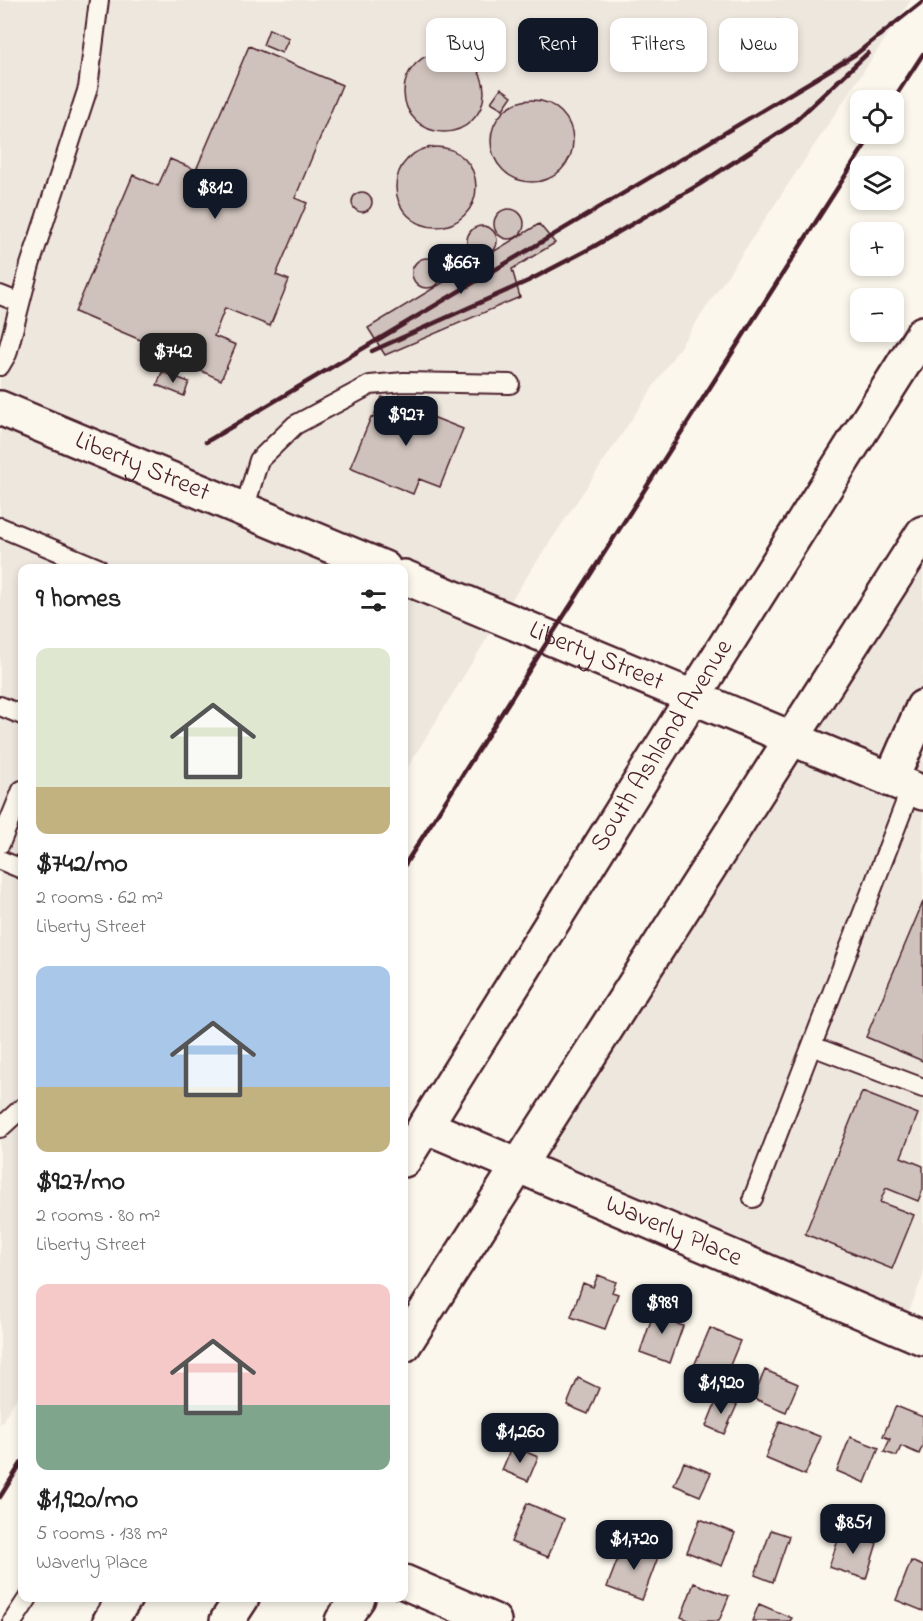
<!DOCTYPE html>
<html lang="en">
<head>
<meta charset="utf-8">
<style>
  :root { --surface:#fff; --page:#f2f2f2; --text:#222; --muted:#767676; --accent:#111827 }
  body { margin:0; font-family:"Indie Flower",sans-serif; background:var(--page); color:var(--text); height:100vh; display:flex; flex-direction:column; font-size:22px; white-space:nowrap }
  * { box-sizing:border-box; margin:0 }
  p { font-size:20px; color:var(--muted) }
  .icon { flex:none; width:33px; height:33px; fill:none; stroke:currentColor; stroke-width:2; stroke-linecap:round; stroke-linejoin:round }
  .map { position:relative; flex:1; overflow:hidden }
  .panel { position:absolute; left:18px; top:564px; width:390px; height:1038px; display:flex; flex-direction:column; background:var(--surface); border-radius:12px; box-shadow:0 3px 9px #0003 }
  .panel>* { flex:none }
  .banner { position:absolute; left:426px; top:18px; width:406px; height:54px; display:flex; gap:12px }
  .controls { position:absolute; left:850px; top:90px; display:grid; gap:12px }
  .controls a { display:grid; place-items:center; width:54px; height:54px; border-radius:12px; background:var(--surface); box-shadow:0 3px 9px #0003; font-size:30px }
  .price { position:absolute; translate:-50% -51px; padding:0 14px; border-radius:12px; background:var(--accent); color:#fff; font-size:20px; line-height:39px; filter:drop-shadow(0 2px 3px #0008) }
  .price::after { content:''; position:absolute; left:50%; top:36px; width:18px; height:14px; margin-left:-9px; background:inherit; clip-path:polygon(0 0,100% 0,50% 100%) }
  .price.on { background:#222; color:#fff }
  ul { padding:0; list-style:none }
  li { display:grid; align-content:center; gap:12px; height:318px; padding:0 18px }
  li span { display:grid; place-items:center; height:186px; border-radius:12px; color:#555 }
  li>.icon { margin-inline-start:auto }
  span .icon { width:108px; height:108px; fill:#fffc; stroke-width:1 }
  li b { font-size:26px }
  h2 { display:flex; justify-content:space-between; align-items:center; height:72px; padding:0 18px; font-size:26px }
  .tag { padding:0 21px; border-radius:12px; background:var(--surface); box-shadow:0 3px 9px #0003; font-size:21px; line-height:54px }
  .tag.on { background:var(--accent); color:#fff }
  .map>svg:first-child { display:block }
</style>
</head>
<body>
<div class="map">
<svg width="923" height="1621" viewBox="0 0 923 1621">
  <rect width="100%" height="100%" fill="#fbf7ec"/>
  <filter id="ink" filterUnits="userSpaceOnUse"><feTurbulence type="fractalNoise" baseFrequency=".0167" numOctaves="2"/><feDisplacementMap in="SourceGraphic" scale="12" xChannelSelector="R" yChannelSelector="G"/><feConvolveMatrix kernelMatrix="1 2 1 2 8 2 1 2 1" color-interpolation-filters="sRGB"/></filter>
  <g filter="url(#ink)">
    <path fill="#eee7de" d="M 0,0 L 911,0 L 500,617 L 404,773 L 404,568 L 22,568 L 22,1389 L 0,1425 Z
      M 923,533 L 923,1276 L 902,1329 L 518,1165 Z"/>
    <path fill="#cfc2bc" stroke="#4a1f2b" stroke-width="1.5" d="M 778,20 L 792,45 L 758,64 L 744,39 Z
      M 269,29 L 289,38 L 282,53 L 263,45 Z
      M 249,46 L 342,85 L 295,198 L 307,203 L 276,275 L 289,280 L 270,326 L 225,308 L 214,336 L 236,345 L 221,380 L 197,369 L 199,365 L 75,312 L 133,175 L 158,186 L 170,159 L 196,170 Z
      M404 92a40 40 0 1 1 80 0a40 40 0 1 1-80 0Z
      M 501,88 L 512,96 L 503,109 L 491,102 Z
      M491 141a41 41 0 1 1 82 0a41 41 0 1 1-82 0Z
      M396 187a40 40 0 1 1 80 0a40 40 0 1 1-80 0Z
      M352 202a10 10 0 1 1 20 0a10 10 0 1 1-20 0Z
      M494 224a15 15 0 1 1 30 0a15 15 0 1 1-30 0Z
      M 539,224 L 555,243 L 512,269 L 520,297 L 385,355 L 368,328 Z
      M467 241a15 15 0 1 1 30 0a15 15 0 1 1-30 0Z
      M438 259a15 15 0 1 1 30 0a15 15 0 1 1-30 0Z
      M412 273a15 15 0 1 1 30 0a15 15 0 1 1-30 0Z
      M 162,372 L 189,382 L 184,396 L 157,385 Z
      M 382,397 L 463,429 L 440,487 L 419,479 L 413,494 L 350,468 L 371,417 L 373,418 Z
      M 923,902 L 923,1061 L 866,1037 Z
      M 862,1092 L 918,1114 L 901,1157 L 923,1166 L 923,1189 L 918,1201 L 886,1188 L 880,1202 L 914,1215 L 892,1269 L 805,1234 Z
      M 598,1275 L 616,1282 L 612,1292 L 618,1294 L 605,1329 L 571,1317 L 583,1283 L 593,1287 Z
      M 656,1306 L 678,1314 L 675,1323 L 683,1326 L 670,1363 L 640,1352 Z
      M 710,1328 L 740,1341 L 724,1380 L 717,1377 L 711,1390 L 688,1380 Z
      M 765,1370 L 798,1384 L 786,1412 L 753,1398 Z
      M 578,1378 L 599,1388 L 588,1414 L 567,1405 Z
      M 718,1397 L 737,1405 L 724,1434 L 706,1426 Z
      M 896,1406 L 923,1417 L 923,1445 L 919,1454 L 901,1446 L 897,1456 L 884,1452 L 890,1439 L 883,1436 Z
      M 780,1421 L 821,1437 L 805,1475 L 765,1458 Z
      M 850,1437 L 879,1448 L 865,1483 L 837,1471 Z
      M 512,1446 L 538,1457 L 528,1481 L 502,1470 Z
      M 684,1462 L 711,1473 L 700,1496 L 674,1485 Z
      M 527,1503 L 564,1519 L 548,1557 L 511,1542 Z
      M 700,1519 L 735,1533 L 722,1566 L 687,1552 Z
      M 771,1530 L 789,1536 L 773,1582 L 755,1575 Z
      M 841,1531 L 877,1543 L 866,1579 L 829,1567 Z
      M 642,1541 L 661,1549 L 642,1600 L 607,1587 L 622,1548 L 637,1553 Z
      M 911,1561 L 923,1566 L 923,1611 L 896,1600 Z
      M 694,1583 L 729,1596 L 719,1621 L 691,1621 L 681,1617 Z
      M 759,1604 L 792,1618 L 790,1621 L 752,1621 Z"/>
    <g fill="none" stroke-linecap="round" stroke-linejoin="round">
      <defs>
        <path id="service" d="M 0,295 L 20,303
          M 0,366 L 7,354 L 30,265 L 88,88 L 99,0
          M 244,510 L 259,460 L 295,425 L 370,385 L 404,382 L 510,384
          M 0,527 L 98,568
          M 0,706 L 22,715
          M 0,844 L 22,790
          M 0,860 L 22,869
          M 812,1046 L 923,1088
          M 0,1128 L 22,1108
          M 753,1198 L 911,788
          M 13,1621 L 28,1598"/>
        <g id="minor">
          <path id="s1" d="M 0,408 L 384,568"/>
          <path id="s2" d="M 404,577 L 923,793"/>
          <path d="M 891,780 L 923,707"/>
          <path id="s3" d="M 425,1126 L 923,1338"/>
          <path d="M 404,1582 L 494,1621"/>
          <path d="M 342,1621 L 358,1598"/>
        </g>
        <g id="secondary">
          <path id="s4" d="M 404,1160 L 693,697 L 923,333"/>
          <path d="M 404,1345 L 923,533"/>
          <path d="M 110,1621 L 125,1598"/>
          <path d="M 227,1621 L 242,1598"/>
        </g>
      </defs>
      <use href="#service" stroke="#4a1f2b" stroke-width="22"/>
      <use href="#minor" stroke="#4a1f2b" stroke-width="38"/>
      <use href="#secondary" stroke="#4a1f2b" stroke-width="38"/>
      <use href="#service" stroke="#fbf7ec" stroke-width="18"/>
      <use href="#minor" stroke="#fbf7ec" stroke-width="33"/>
      <use href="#secondary" stroke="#fbf7ec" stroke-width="33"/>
      <path stroke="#4a1f2b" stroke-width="4.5" d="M 893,100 L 923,54
        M 372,351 L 528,281 L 593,247 L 700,184 L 791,125 L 868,53
        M 206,442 L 810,82 L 856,54 L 923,1
        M 404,866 L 872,134
        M 0,1497 L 22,1462"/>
    </g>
  </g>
  <g text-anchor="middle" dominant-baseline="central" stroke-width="4.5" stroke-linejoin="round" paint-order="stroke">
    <g font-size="26" fill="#4a1f2b" stroke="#fbf7ec">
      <text stroke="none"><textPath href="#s1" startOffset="154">Liberty Street</textPath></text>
      <text stroke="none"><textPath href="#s2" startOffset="208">Liberty Street</textPath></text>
      <text stroke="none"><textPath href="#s4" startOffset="488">South Ashland Avenue</textPath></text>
      <text stroke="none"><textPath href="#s3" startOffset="270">Waverly Place</textPath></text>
    </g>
  </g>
</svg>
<div class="controls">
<a><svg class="icon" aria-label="locate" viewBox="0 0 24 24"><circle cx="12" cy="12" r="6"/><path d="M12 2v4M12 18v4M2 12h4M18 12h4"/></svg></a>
<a><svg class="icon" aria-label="layers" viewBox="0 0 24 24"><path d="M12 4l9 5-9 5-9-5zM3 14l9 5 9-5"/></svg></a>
<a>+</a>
<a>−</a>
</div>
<b class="price" style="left:215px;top:220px">$812</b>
<b class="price" style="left:461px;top:295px">$667</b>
<b class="price on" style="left:173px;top:384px">$742</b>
<b class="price" style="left:406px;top:447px">$927</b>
<b class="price" style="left:662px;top:1335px">$989</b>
<b class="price" style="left:721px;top:1415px">$1,920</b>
<b class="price" style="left:520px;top:1464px">$1,260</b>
<b class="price" style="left:853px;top:1555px">$851</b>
<b class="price" style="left:634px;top:1571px">$1,720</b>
<div class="banner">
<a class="tag">Buy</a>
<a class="tag on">Rent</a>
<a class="tag">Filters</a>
<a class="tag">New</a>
</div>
<section class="panel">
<h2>9 homes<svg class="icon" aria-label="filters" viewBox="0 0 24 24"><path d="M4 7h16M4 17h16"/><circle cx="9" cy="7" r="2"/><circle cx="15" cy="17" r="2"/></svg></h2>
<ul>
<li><span style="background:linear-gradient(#dfe7d0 75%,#c2b280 0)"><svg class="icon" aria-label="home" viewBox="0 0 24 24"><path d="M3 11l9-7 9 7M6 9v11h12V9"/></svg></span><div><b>$742/mo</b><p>2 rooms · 62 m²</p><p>Liberty Street</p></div></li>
<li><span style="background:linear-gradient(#a9c7e8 65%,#c2b280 0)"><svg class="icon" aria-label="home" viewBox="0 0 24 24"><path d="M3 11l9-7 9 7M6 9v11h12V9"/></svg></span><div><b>$927/mo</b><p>2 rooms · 80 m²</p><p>Liberty Street</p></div></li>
<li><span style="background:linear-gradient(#f6c9c9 65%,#7fa58c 0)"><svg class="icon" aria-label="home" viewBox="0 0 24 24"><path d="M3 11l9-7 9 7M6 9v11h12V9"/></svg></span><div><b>$1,920/mo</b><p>5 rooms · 138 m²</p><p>Waverly Place</p></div></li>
</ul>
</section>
</div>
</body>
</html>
